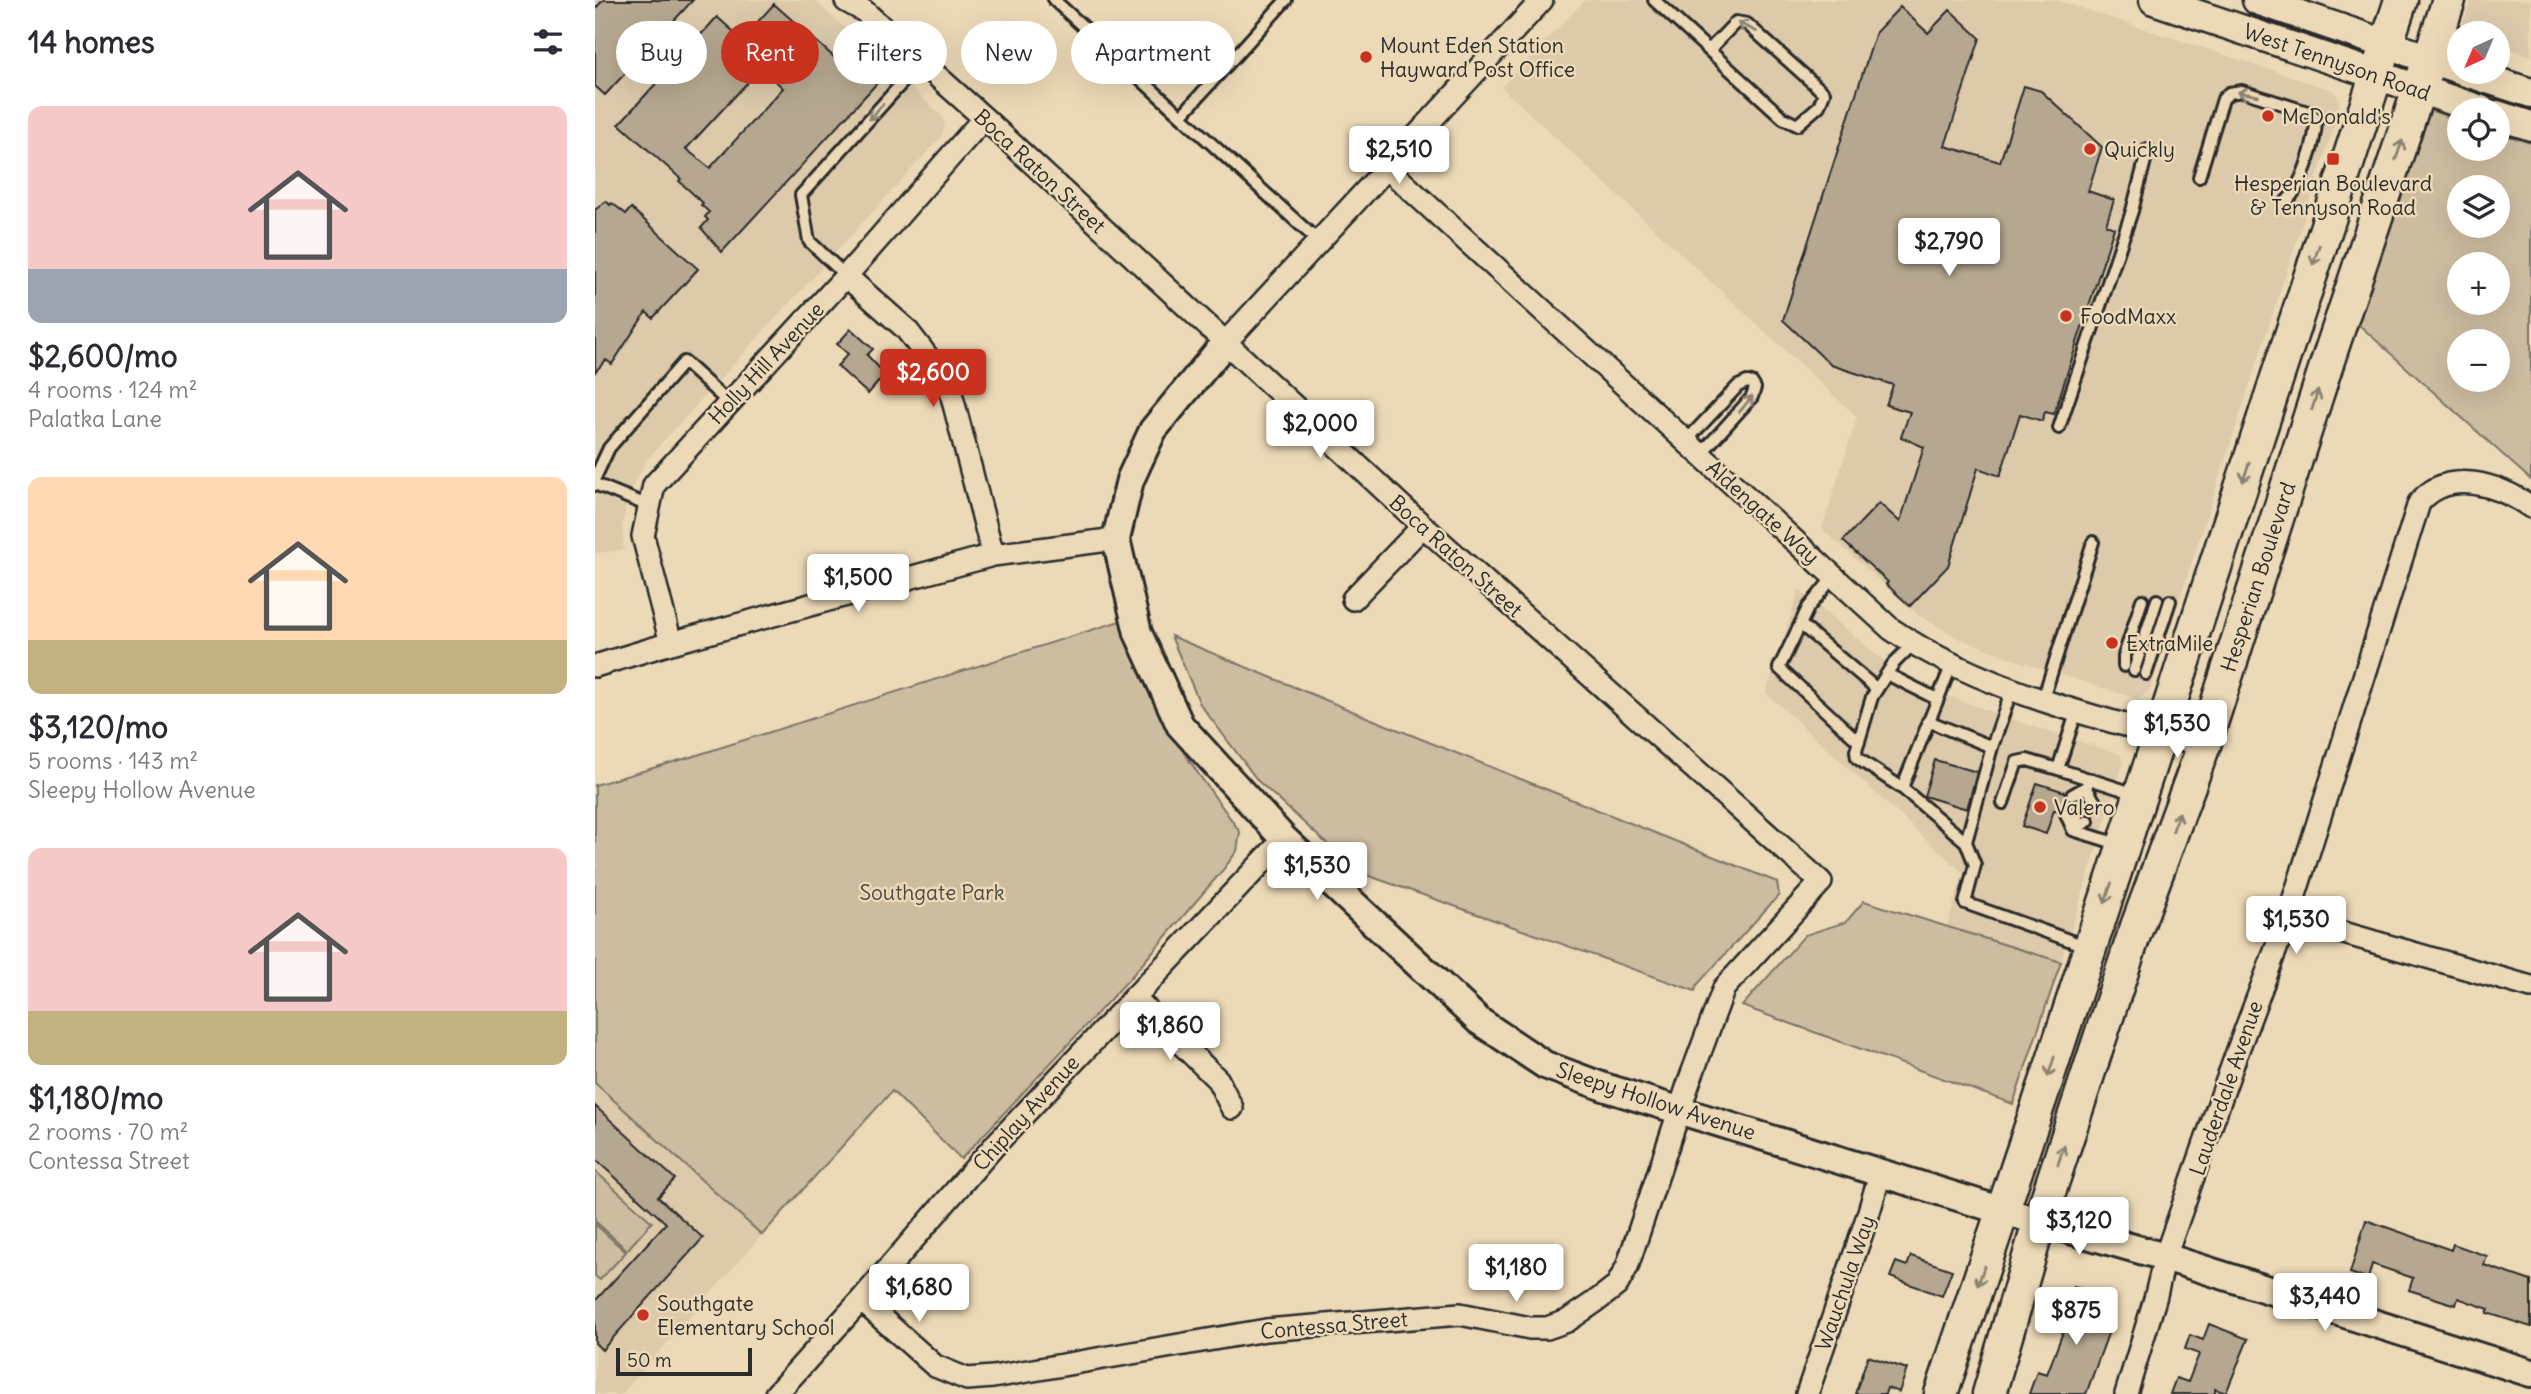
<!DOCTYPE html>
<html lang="en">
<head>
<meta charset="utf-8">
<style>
  :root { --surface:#fff; --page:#f7f7f7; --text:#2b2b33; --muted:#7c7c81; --accent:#c8321e }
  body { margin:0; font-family:Delius,sans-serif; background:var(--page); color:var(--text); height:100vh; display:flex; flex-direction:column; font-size:26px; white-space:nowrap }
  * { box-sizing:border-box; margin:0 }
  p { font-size:23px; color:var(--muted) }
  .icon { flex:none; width:38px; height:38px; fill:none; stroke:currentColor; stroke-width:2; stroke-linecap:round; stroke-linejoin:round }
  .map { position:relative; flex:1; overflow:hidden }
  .details { display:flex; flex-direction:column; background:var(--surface); width:595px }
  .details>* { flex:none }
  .guide { position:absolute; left:21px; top:21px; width:665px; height:63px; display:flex; gap:14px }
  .needle { width:46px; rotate:224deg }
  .controls { position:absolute; left:1852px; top:21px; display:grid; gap:14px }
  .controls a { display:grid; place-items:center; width:63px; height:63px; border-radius:50%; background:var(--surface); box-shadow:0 7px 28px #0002; font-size:35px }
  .scale { position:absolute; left:21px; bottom:18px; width:136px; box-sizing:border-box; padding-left:7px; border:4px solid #2b2b2b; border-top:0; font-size:19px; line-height:24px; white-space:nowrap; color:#2b2b2b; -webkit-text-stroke:5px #ecd9b7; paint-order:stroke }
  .price { position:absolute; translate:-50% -60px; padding:0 16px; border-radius:7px; background:#fff; color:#222; font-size:23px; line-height:46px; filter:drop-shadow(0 2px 4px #0008) }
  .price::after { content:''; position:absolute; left:50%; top:42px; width:21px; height:16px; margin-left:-10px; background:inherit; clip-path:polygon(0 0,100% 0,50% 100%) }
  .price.selected { background:var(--accent); color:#fff }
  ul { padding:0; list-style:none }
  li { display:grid; align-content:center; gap:14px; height:371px; padding:0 28px }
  li span { display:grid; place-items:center; height:217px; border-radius:14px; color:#555 }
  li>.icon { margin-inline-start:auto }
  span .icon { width:126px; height:126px; fill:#fffc; stroke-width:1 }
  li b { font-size:30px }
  h2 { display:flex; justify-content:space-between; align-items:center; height:84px; padding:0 28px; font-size:30px }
  .chip { padding:0 24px; border-radius:32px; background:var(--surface); box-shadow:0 7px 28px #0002; font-size:24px; line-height:63px }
  .chip.selected { background:var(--accent); color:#fff }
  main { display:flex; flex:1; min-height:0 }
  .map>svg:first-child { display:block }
</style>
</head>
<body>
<main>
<section class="details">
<h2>14 homes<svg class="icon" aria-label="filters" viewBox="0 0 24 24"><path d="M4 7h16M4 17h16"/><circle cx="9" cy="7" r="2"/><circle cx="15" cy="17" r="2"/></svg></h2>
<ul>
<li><span style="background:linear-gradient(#f6c9c9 75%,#9aa5b1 0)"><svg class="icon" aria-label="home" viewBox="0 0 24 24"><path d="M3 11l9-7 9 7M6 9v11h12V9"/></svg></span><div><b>$2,600/mo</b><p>4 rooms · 124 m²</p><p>Palatka Lane</p></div></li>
<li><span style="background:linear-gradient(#ffd9b3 75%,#c2b280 0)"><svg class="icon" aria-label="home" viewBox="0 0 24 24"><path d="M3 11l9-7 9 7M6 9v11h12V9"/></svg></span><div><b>$3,120/mo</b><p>5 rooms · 143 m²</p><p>Sleepy Hollow Avenue</p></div></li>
<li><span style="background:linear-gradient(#f6c9c9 75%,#c2b280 0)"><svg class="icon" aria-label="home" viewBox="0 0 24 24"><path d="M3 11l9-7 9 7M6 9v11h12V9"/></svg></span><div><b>$1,180/mo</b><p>2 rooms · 70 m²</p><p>Contessa Street</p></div></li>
</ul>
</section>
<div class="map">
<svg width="1936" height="1394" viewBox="0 0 1936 1394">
  <rect width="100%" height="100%" fill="#ecd9b7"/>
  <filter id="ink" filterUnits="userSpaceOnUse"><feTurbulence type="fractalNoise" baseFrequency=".0143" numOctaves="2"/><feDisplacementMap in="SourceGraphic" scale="14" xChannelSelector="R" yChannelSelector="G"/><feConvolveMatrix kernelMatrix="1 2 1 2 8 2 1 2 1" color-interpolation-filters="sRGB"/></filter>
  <g filter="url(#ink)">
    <path fill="#dccaab" d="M 0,0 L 219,0 L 347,116 L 350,126 L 346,137 L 52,459 L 33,495 L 27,528 L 29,550 L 0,553 Z
      M 990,0 L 1461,0 L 1737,90 L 1743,97 L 1745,108 L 1555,690 L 1547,697 L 1539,698 L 1418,659 L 1361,637 L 1323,615 L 1227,529 L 1262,417 L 906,87 Z
      M 1876,0 L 1936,0 L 1936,56 L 1902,45 L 1902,33 L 1865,33 Z
      M 1204,590 L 1288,660 L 1335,689 L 1427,723 L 1525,754 L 1528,764 L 1466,962 L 1352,927 L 1368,873 L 1171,693 Z
      M 0,1083 L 167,1235 L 27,1394 L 0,1394 Z"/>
    <path fill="#cdbda0" stroke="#7c7466" stroke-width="2" fill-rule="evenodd" d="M 1834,110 L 1864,120 L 1864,149 L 1902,149 L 1902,132 L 1936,143 L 1936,480 L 1763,324 ZM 1864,187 L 1902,187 L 1902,226 L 1864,226 ZM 1864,264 L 1902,264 L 1902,303 L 1864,303 ZM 1864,341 L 1902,341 L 1902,380 L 1864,380 Z
      M 528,620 C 537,647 546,675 559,701 C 582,748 615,789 645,832 L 642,851 L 627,871 L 536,977 L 366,1159 L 297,1091 L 167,1235 L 0,1083 L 0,785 L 99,756 Z
      M 576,636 L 774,718 L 1182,882 L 1184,895 L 1102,985 L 1100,991 L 763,872 L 663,781 L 605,704 Z
      M 1269,901 L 1466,962 L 1418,1104 L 1147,1006 L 1210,935 L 1251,922 Z
      M 0,1171 L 57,1222 L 32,1250 L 0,1221 Z
      M 0,1224 L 31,1252 L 5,1280 L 0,1276 Z"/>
    <path fill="#b6a890" stroke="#2b2b2b" stroke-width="2" fill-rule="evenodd" d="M 8,0 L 98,0 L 10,95 L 0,86 L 0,9 Z
      M 179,4 L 257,73 L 264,65 L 283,82 L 127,252 L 106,228 L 113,220 L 110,217 L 114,212 L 106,205 L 108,203 L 84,181 L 86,179 L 24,124 L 122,17 L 147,39 ZM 166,68 L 188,88 L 115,168 L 91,149 Z
      M 1305,7 L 1333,33 L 1355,10 L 1385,38 L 1350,146 L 1405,162 L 1429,86 L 1446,91 L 1507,147 L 1493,191 L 1519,200 L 1511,225 L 1519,228 L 1459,414 L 1450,412 L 1447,421 L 1425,414 L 1405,476 L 1383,468 L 1353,566 L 1315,606 L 1291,584 L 1293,582 L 1248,541 L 1284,503 L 1305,522 L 1329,447 L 1306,437 L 1315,412 L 1291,405 L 1298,385 L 1236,365 L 1188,320 L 1281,32 Z
      M 11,201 L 15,205 L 17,203 L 31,214 L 36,208 L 103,269 L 58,318 L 51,312 L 17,364 L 11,360 L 0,372 L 0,210 Z
      M 256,329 L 278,349 L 272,355 L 290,374 L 273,394 L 242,366 L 253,354 L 242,344 Z
      M 1340,760 L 1382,772 L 1372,809 L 1329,796 Z
      M 1442,783 L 1470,792 L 1470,798 L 1474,802 L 1489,798 L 1496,808 L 1501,810 L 1499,816 L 1471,806 L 1464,811 L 1459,810 L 1451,834 L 1427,826 Z
      M 0,1106 L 80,1179 L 63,1197 L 108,1238 L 7,1350 L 0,1343 L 0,1301 L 71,1223 L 0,1159 Z
      M 1771,1220 L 1856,1250 L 1858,1244 L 1892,1256 L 1889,1265 L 1936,1281 L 1936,1327 L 1892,1313 L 1894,1309 L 1863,1298 L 1861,1305 L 1814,1290 L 1818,1278 L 1777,1264 L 1773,1279 L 1755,1273 Z
      M 1316,1256 L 1357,1270 L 1347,1296 L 1295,1277 L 1301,1262 L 1312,1266 Z
      M 1479,1286 L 1510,1298 L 1503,1314 L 1518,1320 L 1491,1394 L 1434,1394 L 1442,1371 L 1452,1374 L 1471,1324 L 1465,1322 Z
      M 1614,1324 L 1653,1339 L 1631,1393 L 1620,1389 L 1620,1394 L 1575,1394 L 1581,1378 L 1593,1382 L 1604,1354 L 1590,1349 L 1595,1335 L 1608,1340 Z
      M 1273,1356 L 1312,1369 L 1304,1392 L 1292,1388 L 1290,1394 L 1260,1394 Z"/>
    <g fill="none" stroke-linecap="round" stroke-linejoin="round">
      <defs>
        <path id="service" d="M 459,0 L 723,241
          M 1059,0 L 1188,118 L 1202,125 L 1224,106 L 1229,93 L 1152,24 L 1141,22 L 1114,50
          M 586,116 L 691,0
          M 1604,177 L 1628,99 L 1634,93 L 1647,91 L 1716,113 L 1721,119 C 1721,142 1707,187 1690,203
          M 251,276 L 214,241 L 206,195 L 326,62
          M 1464,428 L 1537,211 L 1553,149
          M 1091,441 L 1143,386 L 1152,382 L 1157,383 L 1160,388 L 1157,397 L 1105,455
          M 0,478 L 14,448 L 89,362 L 134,403
          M 0,484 L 54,506
          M 1239,576 L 1213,608 L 1184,668 L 1264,742
          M 1205,624 L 1282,689
          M 1318,644 L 1298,664 L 1277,697 L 1261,751 L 1262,758 L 1307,788 L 1371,842 L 1380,865 L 1370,903 L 1493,947
          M 1529,666 L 1529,656 L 1547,600
          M 1539,670 L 1562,600
          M 1292,674 L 1342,699
          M 1551,674 L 1575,601
          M 1448,699 L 1498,542
          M 1482,710 L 1463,769 L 1541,794
          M 1333,721 L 1397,747
          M 1491,787 L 1500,802
          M 1307,788 L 1357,664
          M 1477,795 L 1491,787 L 1494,780
          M 1408,803 L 1422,762 L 1432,760 L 1463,769
          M 1471,814 L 1478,830 L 1526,845
          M 1482,817 L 1478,830 L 1493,821
          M 1371,842 L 1397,747 L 1417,689"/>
        <path id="minor" d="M 251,1 L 269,11 L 389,118 L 828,526 L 1226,882 L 1129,988 L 1094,1082 L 1032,1267 L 1022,1285 L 1004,1299 L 972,1321 L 952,1328 L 935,1328 L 865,1314 L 671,1330 L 398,1377 L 372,1379 L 340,1366 L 266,1300
          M 792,168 L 1296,629 C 1382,688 1508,721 1609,745
          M 251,276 L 311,329 L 354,385 L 398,555
          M 630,343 L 947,0
          M 758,599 L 828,526
          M 76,643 L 48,536 L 59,485 L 251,276 L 389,118
          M 0,666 L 76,643 L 398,555 L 521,539
          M 1693,917 L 1936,987
          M 539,997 L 623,1080 L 637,1108
          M 181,1394 L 266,1300 L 400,1145 L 689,839
          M 1212,1394 L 1273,1215 L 1286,1171
          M 1531,1394 L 1560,1299 L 1570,1257 L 1641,1055 L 1693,917 L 1824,503 C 1853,467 1904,485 1936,507"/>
        <path id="tertiary" d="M 630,343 L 558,430 L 535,480 L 521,539 L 543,633 L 585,725 L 689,839 L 884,1021 L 950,1065 L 1009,1087 L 1408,1211 L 1570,1257 L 1936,1373"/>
        <path id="secondary" d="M 1559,0 L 1886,110
          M 1662,0 L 1864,69
          M 1871,72 L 1936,93
          M 1902,115 L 1936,126"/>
        <path id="primary" d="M 1346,1394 L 1452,1079 L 1806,0
          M 1394,1394 L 1445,1220 L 1540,932 L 1609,745 L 1735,354 L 1854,0"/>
      </defs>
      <use href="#service" stroke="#2b2b2b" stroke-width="16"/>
      <use href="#minor" stroke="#2b2b2b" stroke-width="26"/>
      <use href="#tertiary" stroke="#2b2b2b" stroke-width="32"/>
      <use href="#secondary" stroke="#2b2b2b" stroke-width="33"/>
      <use href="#primary" stroke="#2b2b2b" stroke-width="37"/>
      <use href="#service" stroke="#ecd9b7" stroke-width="10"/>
      <use href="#minor" stroke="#ecd9b7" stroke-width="21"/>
      <use href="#tertiary" stroke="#ecd9b7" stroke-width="26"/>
      <use href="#secondary" stroke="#ecd9b7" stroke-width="28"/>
      <use href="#primary" stroke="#ecd9b7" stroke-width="32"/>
    </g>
    <defs><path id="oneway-shaft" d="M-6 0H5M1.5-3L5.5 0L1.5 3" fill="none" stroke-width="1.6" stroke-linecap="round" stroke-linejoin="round" transform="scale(1.75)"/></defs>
    <g stroke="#8c8271">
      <use href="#oneway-shaft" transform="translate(1152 27) rotate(-154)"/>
      <use href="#oneway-shaft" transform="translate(1653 94) rotate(-170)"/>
      <use href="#oneway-shaft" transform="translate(281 112) rotate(132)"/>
      <use href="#oneway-shaft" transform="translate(1804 150) rotate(-71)"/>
      <use href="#oneway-shaft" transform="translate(1721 255) rotate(108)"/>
      <use href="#oneway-shaft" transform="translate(1720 400) rotate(-72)"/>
      <use href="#oneway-shaft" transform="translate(1151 404) rotate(-51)"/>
      <use href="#oneway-shaft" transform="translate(1651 472) rotate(108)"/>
      <use href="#oneway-shaft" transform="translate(1581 822) rotate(-70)"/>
      <use href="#oneway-shaft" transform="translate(1513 893) rotate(109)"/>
      <use href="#oneway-shaft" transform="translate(1456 1067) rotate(108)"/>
      <use href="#oneway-shaft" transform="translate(1466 1155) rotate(-72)"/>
      <use href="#oneway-shaft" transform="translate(1386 1276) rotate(109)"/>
    </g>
  </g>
  <g fill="#c8321e" stroke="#ecd9b7" stroke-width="2.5">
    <circle cx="771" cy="57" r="7"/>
    <circle cx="1673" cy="116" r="7"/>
    <circle cx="1495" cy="149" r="7"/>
    <rect x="1731" y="152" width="14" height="14" rx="3.5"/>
    <circle cx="1471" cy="316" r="7"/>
    <circle cx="1517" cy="643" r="7"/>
    <circle cx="1445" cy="807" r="7"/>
    <circle cx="48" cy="1315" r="7"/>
  </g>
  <g text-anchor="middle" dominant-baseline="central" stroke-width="5" stroke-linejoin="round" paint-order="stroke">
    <g font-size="21" fill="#2b2b2b" stroke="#ecd9b7" text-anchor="start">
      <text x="785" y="45">Mount Eden Station<tspan x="785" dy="24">Hayward Post Office</tspan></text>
      <text x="1687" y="116">McDonald's</text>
      <text x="1509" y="149">Quickly</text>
      <text x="1738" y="183" text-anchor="middle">Hesperian Boulevard<tspan x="1738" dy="24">&amp; Tennyson Road</tspan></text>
      <text x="1485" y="316">FoodMaxx</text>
      <text x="1531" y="643">ExtraMile</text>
      <text x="1459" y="807">Valero</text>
      <text x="62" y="1303">Southgate<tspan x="62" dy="24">Elementary School</tspan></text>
    </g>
    <g font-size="21" fill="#2b2b2b" stroke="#ecd9b7">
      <text transform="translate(1742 62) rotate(19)">West Tennyson Road</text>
      <text transform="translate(445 171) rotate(43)">Boca Raton Street</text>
      <text transform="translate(171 363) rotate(-47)">Holly Hill Avenue</text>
      <text transform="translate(1168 512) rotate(42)">Aldengate Way</text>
      <text transform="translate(861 556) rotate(42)">Boca Raton Street</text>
      <text transform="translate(1663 577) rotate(-72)">Hesperian Boulevard</text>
      <text transform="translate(1631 1088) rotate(-71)">Lauderdale Avenue</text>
      <text transform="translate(1061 1101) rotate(18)">Sleepy Hollow Avenue</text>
      <text transform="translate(431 1113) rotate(-48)">Chiplay Avenue</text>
      <text transform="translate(1250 1283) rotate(-71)">Wauchula Way</text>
      <text transform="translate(739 1325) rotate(-5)">Contessa Street</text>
    </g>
    <g font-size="21" fill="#4b4842" stroke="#ecd9b7">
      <text x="337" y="892">Southgate Park</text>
    </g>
  </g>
</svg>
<div class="controls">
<a><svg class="needle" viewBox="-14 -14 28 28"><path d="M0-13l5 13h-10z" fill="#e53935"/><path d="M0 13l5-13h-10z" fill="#7c7c81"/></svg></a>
<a><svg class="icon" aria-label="locate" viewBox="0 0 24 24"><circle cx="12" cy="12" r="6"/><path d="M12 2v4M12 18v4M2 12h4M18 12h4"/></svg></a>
<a><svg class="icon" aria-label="layers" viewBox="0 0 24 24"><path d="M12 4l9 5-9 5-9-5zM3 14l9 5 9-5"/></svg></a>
<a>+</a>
<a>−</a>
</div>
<div class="scale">50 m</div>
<b class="price" style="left:804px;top:186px">$2,510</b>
<b class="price" style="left:1354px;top:278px">$2,790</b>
<b class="price selected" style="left:338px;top:409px">$2,600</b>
<b class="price" style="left:725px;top:460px">$2,000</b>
<b class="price" style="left:263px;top:614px">$1,500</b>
<b class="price" style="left:1582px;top:760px">$1,530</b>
<b class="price" style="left:722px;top:902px">$1,530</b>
<b class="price" style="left:1701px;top:956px">$1,530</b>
<b class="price" style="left:575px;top:1062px">$1,860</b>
<b class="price" style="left:1484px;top:1257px">$3,120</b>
<b class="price" style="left:921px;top:1304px">$1,180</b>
<b class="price" style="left:324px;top:1324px">$1,680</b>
<b class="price" style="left:1730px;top:1333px">$3,440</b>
<b class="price" style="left:1481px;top:1347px">$875</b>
<div class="guide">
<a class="chip">Buy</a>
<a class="chip selected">Rent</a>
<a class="chip">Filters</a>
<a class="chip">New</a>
<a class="chip">Apartment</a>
</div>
</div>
</main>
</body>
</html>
